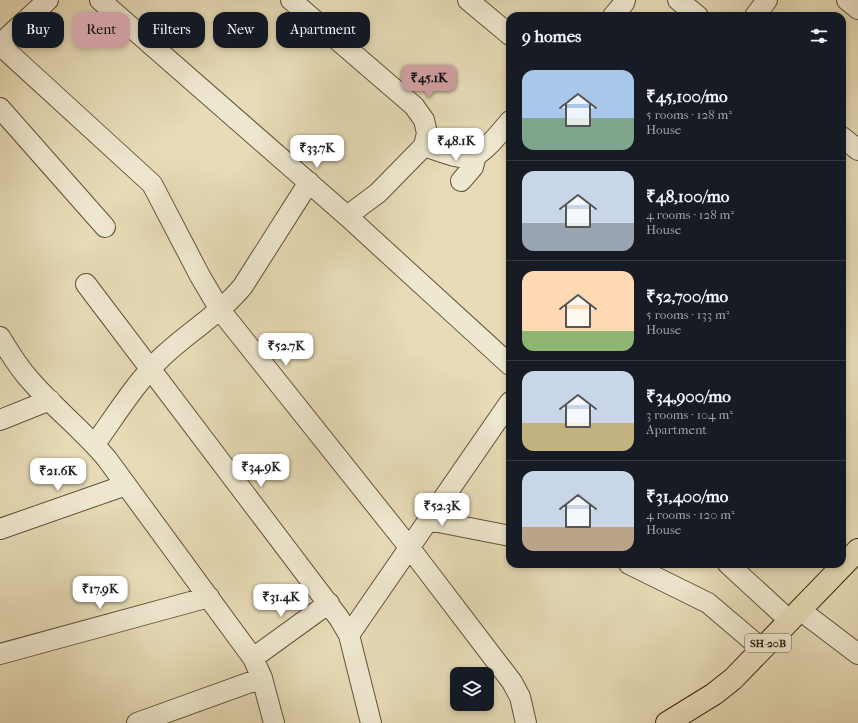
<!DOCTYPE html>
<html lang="en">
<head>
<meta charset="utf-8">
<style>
  :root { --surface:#171b24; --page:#242831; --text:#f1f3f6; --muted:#9ea1a6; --line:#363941; --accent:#c59692 }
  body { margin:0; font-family:"IM FELL French Canon",serif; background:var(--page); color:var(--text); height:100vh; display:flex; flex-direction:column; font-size:15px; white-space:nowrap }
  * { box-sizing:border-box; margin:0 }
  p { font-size:13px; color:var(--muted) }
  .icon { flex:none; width:22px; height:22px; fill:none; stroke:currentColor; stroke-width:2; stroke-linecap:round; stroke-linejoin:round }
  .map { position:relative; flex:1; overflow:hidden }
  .panel { position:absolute; left:506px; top:12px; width:340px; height:556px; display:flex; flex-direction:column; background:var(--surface); border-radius:12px; box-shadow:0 2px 6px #0003 }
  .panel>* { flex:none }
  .hud { position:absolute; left:12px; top:12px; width:380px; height:36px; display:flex; gap:8px }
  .buttons { position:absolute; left:450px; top:667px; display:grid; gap:8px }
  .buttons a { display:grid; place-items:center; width:44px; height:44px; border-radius:8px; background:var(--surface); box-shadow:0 2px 6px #0003; font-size:20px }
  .price { position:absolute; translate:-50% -34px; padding:0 9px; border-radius:8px; background:#fff; color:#222; font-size:13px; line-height:26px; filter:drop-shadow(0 1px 2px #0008) }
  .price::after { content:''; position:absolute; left:50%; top:24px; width:12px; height:9px; margin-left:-6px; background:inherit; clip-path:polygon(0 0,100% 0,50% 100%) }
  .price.current { background:var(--accent); color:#111 }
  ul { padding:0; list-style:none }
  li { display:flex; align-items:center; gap:12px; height:100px; padding:0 16px }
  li+li { border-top:1px solid var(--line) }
  li span { display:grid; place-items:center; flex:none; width:112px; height:80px; border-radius:12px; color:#555 }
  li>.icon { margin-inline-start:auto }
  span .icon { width:48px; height:48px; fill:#fffc; stroke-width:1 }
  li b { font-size:17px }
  h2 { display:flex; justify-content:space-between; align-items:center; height:48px; padding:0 16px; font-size:17px }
  .tag { padding:0 14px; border-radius:12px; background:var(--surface); box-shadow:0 2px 6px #0003; font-size:14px; line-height:36px }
  .tag.current { background:var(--accent); color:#111 }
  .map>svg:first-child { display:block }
</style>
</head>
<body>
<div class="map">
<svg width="858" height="723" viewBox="0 0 858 723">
  <rect width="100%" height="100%" fill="#e7dcb7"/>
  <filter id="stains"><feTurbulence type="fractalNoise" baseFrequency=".005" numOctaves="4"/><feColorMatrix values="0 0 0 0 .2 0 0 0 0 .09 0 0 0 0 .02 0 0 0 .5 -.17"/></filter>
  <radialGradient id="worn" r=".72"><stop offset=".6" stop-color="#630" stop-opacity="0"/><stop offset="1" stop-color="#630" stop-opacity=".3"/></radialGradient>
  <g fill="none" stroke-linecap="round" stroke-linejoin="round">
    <defs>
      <path id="minor" d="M 100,0 L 347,216 L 510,365
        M 291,0 L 414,106 L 424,120 L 427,133 L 424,146 L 378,193 L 347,216
        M 468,0 L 510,35
        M 678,0 L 698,16
        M 847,0 L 858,9
        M 613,16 L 624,3 L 625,0
        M 755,16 L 767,0
        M 0,44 L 48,0
        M 0,45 L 152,184 L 200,276 L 220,310 L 409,547 L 512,682 L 520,697 L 526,723
        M 0,108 L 105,227
        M 842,137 L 858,150
        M 424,146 C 437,150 458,160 472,157 C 484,154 501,131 510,121
        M 461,181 L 473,167 L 476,155
        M 86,284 L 339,618 L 349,635 L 371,723
        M 0,337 C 9,352 18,367 30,380 C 54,408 84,431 107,459 L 253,658 L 262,678 L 274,723
        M 0,420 L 50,400
        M 95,444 C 116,415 136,382 162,357 C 188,332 220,314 243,286 L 309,182
        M 428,520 L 510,536
        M 0,529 L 126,485
        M 629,564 L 708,603 L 762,649
        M 728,564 L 790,621
        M 800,610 L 858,654
        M 349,635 L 510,402
        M 0,654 L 209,597
        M 253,658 L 329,603
        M 137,723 L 262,678"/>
      <path id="primary" d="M 667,723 L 714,694 L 733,679 L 858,550"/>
    </defs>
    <use href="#minor" stroke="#62523c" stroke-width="22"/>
    <use href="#primary" stroke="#352413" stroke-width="24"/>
    <use href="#minor" stroke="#efe8d0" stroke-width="20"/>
    <use href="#primary" stroke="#e7dcb7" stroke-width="22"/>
  </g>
  <g text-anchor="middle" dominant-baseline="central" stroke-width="3" stroke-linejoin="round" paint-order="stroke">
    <rect fill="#efe8d0" stroke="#6d5f4c" stroke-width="1" x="745" y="634" width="46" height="18" rx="3"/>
    <g font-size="11" font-weight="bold" fill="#352413">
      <text x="768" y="643">SH-20B</text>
    </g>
  </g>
  <rect width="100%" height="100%" filter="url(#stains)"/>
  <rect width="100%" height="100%" fill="url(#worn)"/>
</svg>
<div class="buttons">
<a><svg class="icon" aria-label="layers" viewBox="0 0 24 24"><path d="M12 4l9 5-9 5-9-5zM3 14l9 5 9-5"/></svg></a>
</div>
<b class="price current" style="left:429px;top:99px">₹45.1K</b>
<b class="price" style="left:456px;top:162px">₹48.1K</b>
<b class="price" style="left:317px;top:169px">₹33.7K</b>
<b class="price" style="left:286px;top:367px">₹52.7K</b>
<b class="price" style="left:261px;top:488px">₹34.9K</b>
<b class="price" style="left:58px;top:492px">₹21.6K</b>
<b class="price" style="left:442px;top:527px">₹52.3K</b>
<b class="price" style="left:100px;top:610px">₹17.9K</b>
<b class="price" style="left:281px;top:618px">₹31.4K</b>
<div class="hud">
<a class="tag">Buy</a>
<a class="tag current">Rent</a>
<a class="tag">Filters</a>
<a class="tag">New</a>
<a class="tag">Apartment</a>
</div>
<section class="panel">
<h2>9 homes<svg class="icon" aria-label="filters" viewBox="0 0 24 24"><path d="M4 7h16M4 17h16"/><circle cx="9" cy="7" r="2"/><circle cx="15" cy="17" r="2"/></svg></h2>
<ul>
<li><span style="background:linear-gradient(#a9c7e8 60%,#7fa58c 0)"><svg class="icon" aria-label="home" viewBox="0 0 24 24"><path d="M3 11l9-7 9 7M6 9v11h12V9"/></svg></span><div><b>₹45,100/mo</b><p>5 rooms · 128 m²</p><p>House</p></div></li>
<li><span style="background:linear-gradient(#c9d6e8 65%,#9aa5b1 0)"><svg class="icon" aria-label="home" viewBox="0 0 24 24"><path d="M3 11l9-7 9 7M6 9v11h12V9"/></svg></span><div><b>₹48,100/mo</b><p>4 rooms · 128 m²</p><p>House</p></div></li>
<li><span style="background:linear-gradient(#ffd9b3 75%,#8fb573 0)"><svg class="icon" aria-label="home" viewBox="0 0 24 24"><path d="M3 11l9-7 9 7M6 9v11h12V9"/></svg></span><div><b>₹52,700/mo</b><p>5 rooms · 133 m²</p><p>House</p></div></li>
<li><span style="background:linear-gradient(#c9d6e8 65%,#c2b280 0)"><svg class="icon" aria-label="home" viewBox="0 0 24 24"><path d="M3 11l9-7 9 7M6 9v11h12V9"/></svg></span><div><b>₹34,900/mo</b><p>3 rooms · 104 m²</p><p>Apartment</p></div></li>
<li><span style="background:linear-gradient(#c9d6e8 70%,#b9a48a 0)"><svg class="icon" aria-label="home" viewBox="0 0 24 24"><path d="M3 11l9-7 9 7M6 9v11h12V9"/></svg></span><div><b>₹31,400/mo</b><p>4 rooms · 120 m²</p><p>House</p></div></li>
</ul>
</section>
</div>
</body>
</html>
